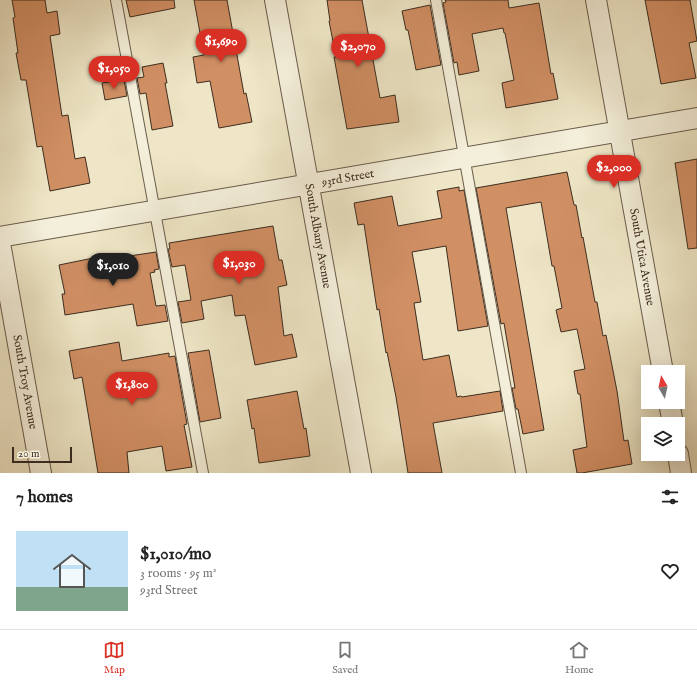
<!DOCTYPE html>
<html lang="en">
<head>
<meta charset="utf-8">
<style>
  :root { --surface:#fff; --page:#f2f2f2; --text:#222; --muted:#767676; --line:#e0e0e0; --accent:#d93025 }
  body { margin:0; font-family:"IM FELL English",serif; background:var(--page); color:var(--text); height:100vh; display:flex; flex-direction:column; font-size:15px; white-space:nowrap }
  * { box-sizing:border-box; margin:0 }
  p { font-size:13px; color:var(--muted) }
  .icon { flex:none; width:22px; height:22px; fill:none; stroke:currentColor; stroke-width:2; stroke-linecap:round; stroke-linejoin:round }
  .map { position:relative; height:473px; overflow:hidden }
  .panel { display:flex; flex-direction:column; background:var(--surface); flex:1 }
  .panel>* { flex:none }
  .needle { width:26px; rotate:351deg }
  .tools { position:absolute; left:641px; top:365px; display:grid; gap:8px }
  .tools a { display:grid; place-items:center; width:44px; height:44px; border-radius:0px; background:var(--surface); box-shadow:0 4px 16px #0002; font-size:20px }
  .scale { position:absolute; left:12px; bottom:10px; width:60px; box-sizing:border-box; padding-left:4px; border:2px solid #3d2d20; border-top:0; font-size:11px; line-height:14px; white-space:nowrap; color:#3d2d20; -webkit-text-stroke:3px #f4efda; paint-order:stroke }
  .price { position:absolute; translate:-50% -34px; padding:0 9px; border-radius:14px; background:var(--accent); color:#fff; font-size:13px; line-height:26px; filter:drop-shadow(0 1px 2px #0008) }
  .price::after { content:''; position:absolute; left:50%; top:24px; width:12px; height:9px; margin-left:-6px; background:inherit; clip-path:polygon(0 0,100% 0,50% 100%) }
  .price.selected { background:#222; color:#fff }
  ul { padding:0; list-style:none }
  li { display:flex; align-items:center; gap:12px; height:100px; padding:0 16px }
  li span { display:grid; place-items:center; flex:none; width:112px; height:80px; border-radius:0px; color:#555 }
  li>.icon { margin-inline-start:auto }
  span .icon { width:48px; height:48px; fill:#fffc; stroke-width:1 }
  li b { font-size:17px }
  h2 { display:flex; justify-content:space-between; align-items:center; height:48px; padding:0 16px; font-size:17px }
  .tab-bar { display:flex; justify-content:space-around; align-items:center; height:56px; border-top:1px solid var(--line); background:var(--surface); font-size:11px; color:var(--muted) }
  .tab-bar a { display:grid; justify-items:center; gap:2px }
  .tab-bar .selected { color:var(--accent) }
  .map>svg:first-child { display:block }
</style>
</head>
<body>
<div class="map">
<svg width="697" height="473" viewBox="0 0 697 473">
  <rect width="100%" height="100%" fill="#eee6c6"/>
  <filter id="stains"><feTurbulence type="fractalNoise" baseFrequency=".005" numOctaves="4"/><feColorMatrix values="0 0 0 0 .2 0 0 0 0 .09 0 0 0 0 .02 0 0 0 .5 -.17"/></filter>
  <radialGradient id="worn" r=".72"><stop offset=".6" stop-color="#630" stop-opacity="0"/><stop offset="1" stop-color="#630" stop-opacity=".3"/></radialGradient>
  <path fill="#d18f64" stroke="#3d2d20" d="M 12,0 L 45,0 L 47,13 L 57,11 L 60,34 L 50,36 L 62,116 L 68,115 L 75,159 L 85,157 L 90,183 L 50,191 L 42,146 L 37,147 L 26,80 L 21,80 L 16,53 L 18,53 L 13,18 L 15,17 Z
    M 126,0 L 174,0 L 175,8 L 130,17 Z
    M 194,0 L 227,0 L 244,94 L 246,93 L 252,122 L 219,128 L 210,81 L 197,83 L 193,57 L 204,55 Z
    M 327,0 L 362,0 L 380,98 L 395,95 L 399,122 L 347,129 L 334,57 L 336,57 L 329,21 L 330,21 Z
    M 445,0 L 508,0 L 509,8 L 539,3 L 551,74 L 553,73 L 558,99 L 506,108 L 502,83 L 514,80 L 505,33 L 504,33 L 503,28 L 472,34 L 479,71 L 459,75 L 457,62 L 454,63 L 443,3 L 446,2 Z
    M 645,0 L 690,0 L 697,41 L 689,43 L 696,78 L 661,84 Z
    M 430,5 L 441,65 L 416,70 L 408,30 L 406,30 L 402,11 Z
    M 163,63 L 167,83 L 165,83 L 173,126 L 152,130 L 146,93 L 140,94 L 137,78 L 144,77 L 142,67 Z
    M 124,80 L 127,96 L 105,100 L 102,83 Z
    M 697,159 L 697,248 L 688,249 L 675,163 Z
    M 567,172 L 574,205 L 576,205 L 582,238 L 583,237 L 595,302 L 597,302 L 603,336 L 606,335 L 617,391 L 624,441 L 628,440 L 632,464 L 582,473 L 577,473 L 573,450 L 587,447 L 580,394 L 578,394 L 574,371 L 585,369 L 577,329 L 561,332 L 556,310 L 562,308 L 554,266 L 552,266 L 541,202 L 506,208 L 544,430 L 523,434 L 518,409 L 516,409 L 512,388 L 515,388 L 504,323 L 501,324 L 476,188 Z
    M 459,187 L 459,191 L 464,190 L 488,326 L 458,331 L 446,246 L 412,252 L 421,302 L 414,303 L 423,360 L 449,355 L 457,397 L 461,396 L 462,397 L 500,391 L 503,411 L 433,423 L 442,473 L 408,473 L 396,397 L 387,352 L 386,353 L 379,309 L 377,310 L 364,224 L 358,225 L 354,203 L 392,196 L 398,226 L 442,218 L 437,191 Z
    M 273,226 L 279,260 L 282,260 L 287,285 L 278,287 L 284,336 L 292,334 L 297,357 L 255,365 L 245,315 L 235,316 L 232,295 L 201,301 L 204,319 L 182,323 L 178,302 L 191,300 L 185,265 L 172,267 L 168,249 L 170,249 L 169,243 Z
    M 156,252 L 159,269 L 154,270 L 155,272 L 150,273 L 156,306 L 165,305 L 168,321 L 137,326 L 133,304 L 65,315 L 62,294 L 65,294 L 59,265 L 98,257 L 100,266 L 130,260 L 129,256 Z
    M 119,342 L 122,361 L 169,353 L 169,357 L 175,356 L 187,424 L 184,425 L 192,467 L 166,471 L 162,446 L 127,452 L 129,473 L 98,473 L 82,377 L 74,379 L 69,351 Z
    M 209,350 L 221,418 L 200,422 L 188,353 Z
    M 297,391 L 304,429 L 306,428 L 310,456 L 259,463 L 254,428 L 252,429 L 247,400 Z"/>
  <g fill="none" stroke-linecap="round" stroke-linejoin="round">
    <defs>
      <path id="service" d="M 116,0 L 203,473
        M 436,0 L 521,473"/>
      <path id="minor" d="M 275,0 L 361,473
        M 596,0 L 663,372
        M 0,237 L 697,118
        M 0,243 L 41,473
        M 669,402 L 673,424
        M 678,454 L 681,473"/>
    </defs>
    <use href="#service" stroke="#695b4a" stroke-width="12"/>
    <use href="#minor" stroke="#695b4a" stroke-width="22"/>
    <use href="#service" stroke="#f4efda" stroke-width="10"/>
    <use href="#minor" stroke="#f4efda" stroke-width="20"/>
  </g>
  <g text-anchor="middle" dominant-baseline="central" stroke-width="3" stroke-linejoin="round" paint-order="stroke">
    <g font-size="12" fill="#3d2d20" stroke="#f4efda">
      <text transform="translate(348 178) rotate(-10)">93rd Street</text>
      <text transform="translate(318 236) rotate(80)">South Albany Avenue</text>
      <text transform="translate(642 257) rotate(80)">South Utica Avenue</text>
      <text transform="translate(25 382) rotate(80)">South Troy Avenue</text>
    </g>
  </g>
  <rect width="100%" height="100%" filter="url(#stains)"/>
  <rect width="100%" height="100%" fill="url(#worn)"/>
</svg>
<div class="tools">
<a><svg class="needle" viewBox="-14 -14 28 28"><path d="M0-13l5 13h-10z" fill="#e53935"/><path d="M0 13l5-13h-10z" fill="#767676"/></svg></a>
<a><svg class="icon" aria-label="layers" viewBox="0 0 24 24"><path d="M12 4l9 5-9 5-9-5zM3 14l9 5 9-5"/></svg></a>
</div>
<div class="scale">20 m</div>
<b class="price" style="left:221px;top:63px">$1,690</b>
<b class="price" style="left:358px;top:68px">$2,070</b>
<b class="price" style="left:114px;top:90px">$1,050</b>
<b class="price" style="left:614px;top:189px">$2,000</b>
<b class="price" style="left:239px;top:285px">$1,030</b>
<b class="price selected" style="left:113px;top:287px">$1,010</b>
<b class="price" style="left:132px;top:406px">$1,800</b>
</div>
<section class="panel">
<h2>7 homes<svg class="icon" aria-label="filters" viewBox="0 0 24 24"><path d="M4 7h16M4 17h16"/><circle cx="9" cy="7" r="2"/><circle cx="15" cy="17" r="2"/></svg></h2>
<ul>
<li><span style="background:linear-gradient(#bfe0f5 70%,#7fa58c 0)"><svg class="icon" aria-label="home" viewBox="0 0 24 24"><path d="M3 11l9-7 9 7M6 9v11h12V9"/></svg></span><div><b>$1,010/mo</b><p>3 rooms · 95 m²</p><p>93rd Street</p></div><svg class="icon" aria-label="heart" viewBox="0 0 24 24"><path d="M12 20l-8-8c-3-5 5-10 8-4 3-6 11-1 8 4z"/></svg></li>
</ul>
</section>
<nav class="tab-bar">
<a class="selected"><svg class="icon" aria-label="map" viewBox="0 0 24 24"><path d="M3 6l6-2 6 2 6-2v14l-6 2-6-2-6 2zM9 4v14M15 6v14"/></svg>Map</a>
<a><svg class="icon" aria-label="saved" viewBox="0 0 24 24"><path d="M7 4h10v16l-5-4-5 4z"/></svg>Saved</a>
<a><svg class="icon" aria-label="home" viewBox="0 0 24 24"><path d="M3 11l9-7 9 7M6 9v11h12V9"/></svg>Home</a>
</nav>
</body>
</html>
